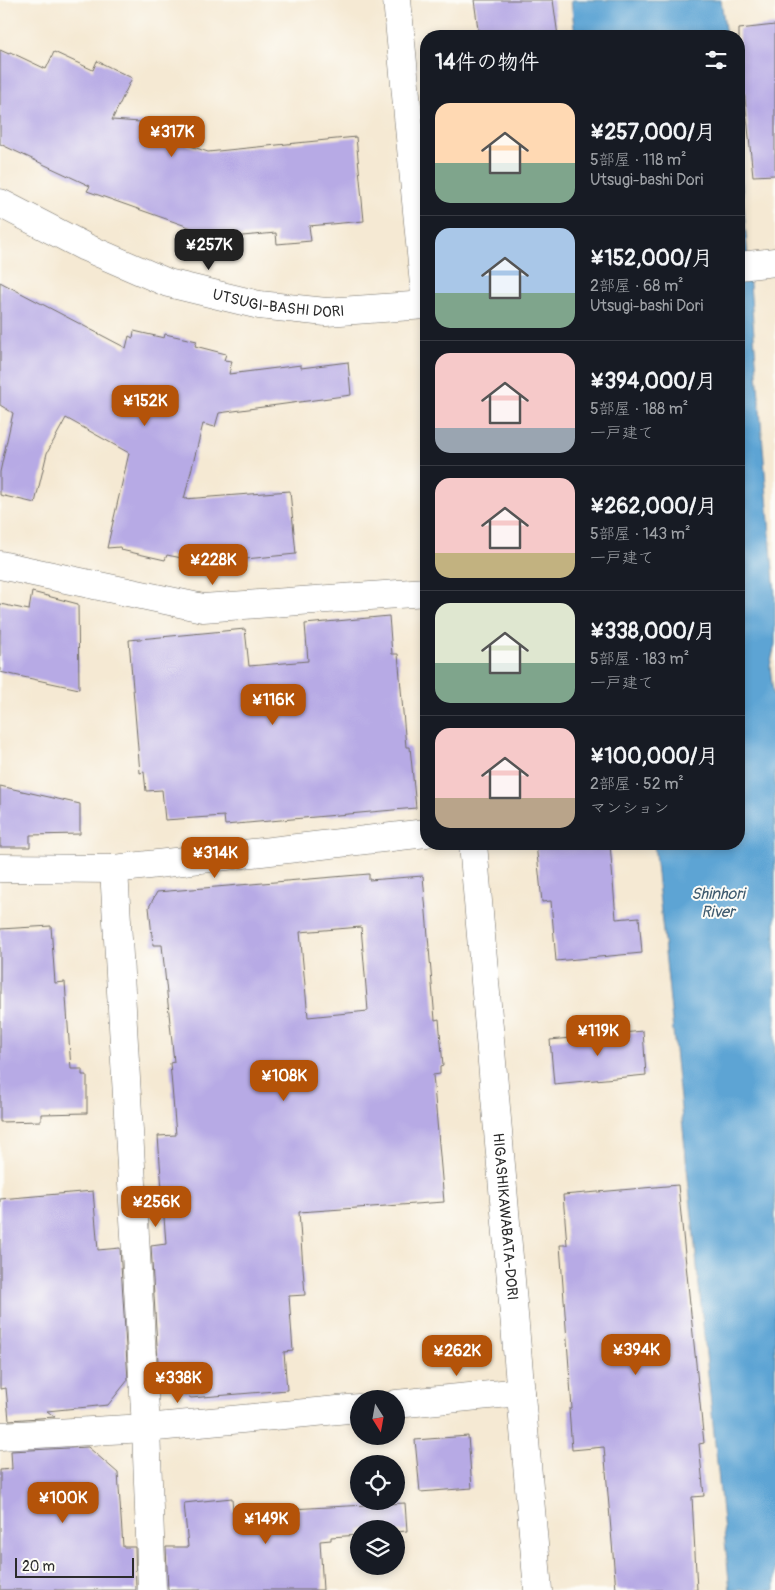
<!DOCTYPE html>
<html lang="ja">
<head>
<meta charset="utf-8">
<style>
  :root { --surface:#171b24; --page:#20242c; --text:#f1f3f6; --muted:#9ea1a6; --line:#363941; --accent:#b45309 }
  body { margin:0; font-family:Pangolin,"Klee One",sans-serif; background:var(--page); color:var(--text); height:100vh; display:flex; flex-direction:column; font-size:19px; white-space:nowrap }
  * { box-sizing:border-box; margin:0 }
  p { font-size:16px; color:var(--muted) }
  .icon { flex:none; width:28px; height:28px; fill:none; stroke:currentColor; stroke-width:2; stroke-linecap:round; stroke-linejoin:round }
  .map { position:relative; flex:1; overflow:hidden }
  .details { position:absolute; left:420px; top:30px; width:325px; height:820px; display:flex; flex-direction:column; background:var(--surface); border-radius:20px; box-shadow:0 2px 8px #0003 }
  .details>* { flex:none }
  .needle { width:32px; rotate:169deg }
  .tools { position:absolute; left:350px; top:1390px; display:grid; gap:10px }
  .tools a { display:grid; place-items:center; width:55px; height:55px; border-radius:50%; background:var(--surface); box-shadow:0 2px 8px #0003; font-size:25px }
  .scale { position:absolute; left:15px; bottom:12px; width:119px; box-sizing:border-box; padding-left:5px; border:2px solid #2b2b2b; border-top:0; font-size:14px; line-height:18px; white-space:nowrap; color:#2b2b2b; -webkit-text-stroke:4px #fdfcf7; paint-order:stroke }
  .price { position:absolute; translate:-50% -42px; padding:0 11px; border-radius:10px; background:var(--accent); color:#fff; font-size:16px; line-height:32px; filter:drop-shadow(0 1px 2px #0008) }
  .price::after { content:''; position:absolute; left:50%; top:30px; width:15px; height:11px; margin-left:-8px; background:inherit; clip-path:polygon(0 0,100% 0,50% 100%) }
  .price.current { background:#222; color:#fff }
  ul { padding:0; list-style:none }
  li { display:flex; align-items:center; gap:15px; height:125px; padding:0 15px }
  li+li { border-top:1px solid var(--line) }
  li span { display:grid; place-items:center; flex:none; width:140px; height:100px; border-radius:15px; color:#555 }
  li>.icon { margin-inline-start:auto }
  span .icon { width:60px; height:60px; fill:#fffc; stroke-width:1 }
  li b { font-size:21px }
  h2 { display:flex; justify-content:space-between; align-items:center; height:60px; padding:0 15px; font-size:21px }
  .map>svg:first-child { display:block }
</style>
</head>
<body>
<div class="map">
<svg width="775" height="1590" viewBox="0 0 775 1590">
  <rect width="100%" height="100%" fill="#fdfcf7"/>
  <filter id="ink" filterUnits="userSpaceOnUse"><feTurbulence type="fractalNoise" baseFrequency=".02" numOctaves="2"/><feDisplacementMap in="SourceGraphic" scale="10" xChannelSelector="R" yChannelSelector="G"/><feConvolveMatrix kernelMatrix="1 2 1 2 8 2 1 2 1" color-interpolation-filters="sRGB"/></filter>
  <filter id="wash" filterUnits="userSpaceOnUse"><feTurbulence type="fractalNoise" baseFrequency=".0096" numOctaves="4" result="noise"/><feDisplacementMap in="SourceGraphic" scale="20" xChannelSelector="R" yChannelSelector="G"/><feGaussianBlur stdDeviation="1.12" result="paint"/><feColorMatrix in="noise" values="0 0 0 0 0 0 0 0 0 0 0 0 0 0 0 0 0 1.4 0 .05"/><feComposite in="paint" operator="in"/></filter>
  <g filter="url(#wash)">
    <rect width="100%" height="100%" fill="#f5e9d3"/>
    <path fill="#5da4d4" stroke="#446880" d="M 571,0 L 721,0 L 726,36 L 575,36 Z
      M 739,148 L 775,596 L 775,644 L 770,666 L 775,711 L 775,1590 L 730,1590 L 654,844 L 739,844 Z"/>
    <g id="blocks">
      <path fill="#b7aae5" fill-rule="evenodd" d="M 474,0 L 553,0 L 558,36 L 479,36 Z
        M 775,25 L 775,175 L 753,176 L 743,79 L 739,79 L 739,29 Z
        M 0,50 L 9,54 L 10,52 L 46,69 L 54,52 L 93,70 L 97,61 L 132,78 L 112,120 L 168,124 L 164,137 L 208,152 L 356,137 L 364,221 L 309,226 L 311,241 L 277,244 L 276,233 L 220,238 L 87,191 L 90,186 L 0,144 Z
        M 0,282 L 126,348 L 129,336 L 133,338 L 134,331 L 164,338 L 165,334 L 197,341 L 195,346 L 226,354 L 224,360 L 232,361 L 229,374 L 301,365 L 301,368 L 348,362 L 351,395 L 219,413 L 215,427 L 203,424 L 184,499 L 290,491 L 296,554 L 225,561 L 202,555 L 201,562 L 167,555 L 165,560 L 121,550 L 120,547 L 107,548 L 129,453 L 66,418 L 47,453 L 35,503 L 0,495 L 0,472 L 13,413 L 0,405 Z
        M 32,592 L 78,604 L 79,689 L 0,672 L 0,604 L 29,610 Z
        M 389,616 L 392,654 L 398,654 L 406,747 L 410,747 L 416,808 L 225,825 L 224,816 L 165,820 L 162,790 L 146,791 L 144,772 L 140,773 L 129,640 L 245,629 L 249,666 L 308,661 L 305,624 Z
        M 0,786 L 80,804 L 80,834 L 30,835 L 30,847 L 0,847 Z
        M 536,844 L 610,844 L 616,919 L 639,917 L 642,953 L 556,961 L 551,901 L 542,902 Z
        M 369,874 L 369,880 L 423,876 L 435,1020 L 439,1019 L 443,1066 L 440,1067 L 440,1074 L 433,1075 L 444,1202 L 299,1212 L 305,1295 L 289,1296 L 293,1351 L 284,1352 L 287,1390 L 191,1398 L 159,1378 L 151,1246 L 166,1244 L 158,1136 L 176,1135 L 170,1063 L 174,1062 L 162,945 L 153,945 L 149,907 L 157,892 ZM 361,927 L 368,1011 L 308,1017 L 300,932 Z
        M 51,926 L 55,983 L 65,982 L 71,1069 L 82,1069 L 82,1075 L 87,1075 L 87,1113 L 41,1114 L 41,1121 L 0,1122 L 0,929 Z
        M 643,1031 L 646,1075 L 554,1084 L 550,1040 Z
        M 678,1185 L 704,1443 L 699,1444 L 704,1496 L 692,1497 L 697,1590 L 616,1590 L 604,1447 L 572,1450 L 569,1409 L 572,1409 L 560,1245 L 567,1245 L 563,1195 Z
        M 93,1191 L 98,1250 L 120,1248 L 128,1380 L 108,1405 L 47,1411 L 55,1417 L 9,1420 L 6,1388 L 0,1389 L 0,1199 Z
        M 468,1436 L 472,1488 L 420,1492 L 415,1440 Z
        M 88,1447 L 118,1473 L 123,1547 L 135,1547 L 136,1590 L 0,1590 L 0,1470 L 12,1469 L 11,1451 Z
        M 232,1498 L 233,1512 L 405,1503 L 407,1531 L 396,1532 L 396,1529 L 359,1529 L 359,1535 L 331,1537 L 331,1540 L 320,1541 L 323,1590 L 168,1590 L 166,1547 L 188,1547 L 184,1503 Z"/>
    </g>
  </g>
  <g filter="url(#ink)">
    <use href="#blocks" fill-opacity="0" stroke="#726e66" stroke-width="1"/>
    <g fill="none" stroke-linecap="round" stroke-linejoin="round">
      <defs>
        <g id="minor">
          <path d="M 397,0 L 426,306"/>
          <path id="s1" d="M 0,203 L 85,247 L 168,283 L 259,305 L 326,312 L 426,305"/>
          <path d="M 739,266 L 775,262"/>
          <path d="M 0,565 L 203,608 L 426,592"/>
          <path id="s2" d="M 473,844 L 538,1590"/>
          <path d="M 0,868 L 114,869 L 426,833"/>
          <path d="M 114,869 L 146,1428 L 152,1590"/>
          <path d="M 396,1404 L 521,1392"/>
          <path d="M 0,1436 L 146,1428 L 359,1408"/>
        </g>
      </defs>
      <use href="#minor" stroke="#726e66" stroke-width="29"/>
      <use href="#minor" stroke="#fff" stroke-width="28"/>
    </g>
  </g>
  <g text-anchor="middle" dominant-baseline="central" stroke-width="4" stroke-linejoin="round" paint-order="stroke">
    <g font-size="15" fill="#2b2b2b" stroke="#fdfcf7">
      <text stroke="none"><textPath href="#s1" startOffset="299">UTSUGI-BASHI DORI</textPath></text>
      <text stroke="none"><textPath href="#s2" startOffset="374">HIGASHIKAWABATA-DORI</textPath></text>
    </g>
    <g font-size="16" font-style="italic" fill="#3f5b6f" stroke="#fdfcf7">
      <text x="718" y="894">Shinhori<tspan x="718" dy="18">River</tspan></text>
    </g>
  </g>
</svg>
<div class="tools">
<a><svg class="needle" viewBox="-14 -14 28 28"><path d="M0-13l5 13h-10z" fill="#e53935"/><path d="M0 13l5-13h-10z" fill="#9ea1a6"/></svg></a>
<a><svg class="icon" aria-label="locate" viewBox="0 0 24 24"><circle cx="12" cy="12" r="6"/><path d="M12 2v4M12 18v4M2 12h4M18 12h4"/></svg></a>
<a><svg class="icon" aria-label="layers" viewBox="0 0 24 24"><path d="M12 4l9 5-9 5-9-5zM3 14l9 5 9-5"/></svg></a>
</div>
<div class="scale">20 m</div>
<b class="price" style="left:172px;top:158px">¥317K</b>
<b class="price current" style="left:209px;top:271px">¥257K</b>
<b class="price" style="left:145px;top:427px">¥152K</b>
<b class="price" style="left:213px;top:586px">¥228K</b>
<b class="price" style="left:273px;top:726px">¥116K</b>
<b class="price" style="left:215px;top:879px">¥314K</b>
<b class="price" style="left:598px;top:1057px">¥119K</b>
<b class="price" style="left:284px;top:1102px">¥108K</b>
<b class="price" style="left:156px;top:1228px">¥256K</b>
<b class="price" style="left:636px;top:1376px">¥394K</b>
<b class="price" style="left:457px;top:1377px">¥262K</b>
<b class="price" style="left:178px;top:1404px">¥338K</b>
<b class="price" style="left:63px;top:1524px">¥100K</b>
<b class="price" style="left:266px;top:1545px">¥149K</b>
<section class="details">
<h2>14件の物件<svg class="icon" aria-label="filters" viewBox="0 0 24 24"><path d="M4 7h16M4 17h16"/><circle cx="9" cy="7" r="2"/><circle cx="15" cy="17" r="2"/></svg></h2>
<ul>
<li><span style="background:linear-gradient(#ffd9b3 60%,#7fa58c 0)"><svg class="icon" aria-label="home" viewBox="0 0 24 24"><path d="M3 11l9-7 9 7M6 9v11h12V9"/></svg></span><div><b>¥257,000/月</b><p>5部屋 · 118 m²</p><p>Utsugi-bashi Dori</p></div></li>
<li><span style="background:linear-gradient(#a9c7e8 65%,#7fa58c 0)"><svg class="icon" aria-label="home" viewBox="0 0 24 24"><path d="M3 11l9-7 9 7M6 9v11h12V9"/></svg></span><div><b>¥152,000/月</b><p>2部屋 · 68 m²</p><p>Utsugi-bashi Dori</p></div></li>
<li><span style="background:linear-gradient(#f6c9c9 75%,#9aa5b1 0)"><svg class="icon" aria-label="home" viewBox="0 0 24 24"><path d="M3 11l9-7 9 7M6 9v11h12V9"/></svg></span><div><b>¥394,000/月</b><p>5部屋 · 188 m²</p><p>一戸建て</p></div></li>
<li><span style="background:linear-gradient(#f6c9c9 75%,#c2b280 0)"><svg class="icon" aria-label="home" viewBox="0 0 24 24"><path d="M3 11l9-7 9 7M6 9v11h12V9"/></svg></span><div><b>¥262,000/月</b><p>5部屋 · 143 m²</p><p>一戸建て</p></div></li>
<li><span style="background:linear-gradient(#dfe7d0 60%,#7fa58c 0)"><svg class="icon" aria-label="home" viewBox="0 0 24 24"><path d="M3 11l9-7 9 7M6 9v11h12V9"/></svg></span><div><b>¥338,000/月</b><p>5部屋 · 183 m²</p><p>一戸建て</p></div></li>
<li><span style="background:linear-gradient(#f6c9c9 70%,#b9a48a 0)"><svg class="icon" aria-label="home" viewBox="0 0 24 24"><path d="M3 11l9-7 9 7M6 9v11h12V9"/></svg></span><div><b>¥100,000/月</b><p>2部屋 · 52 m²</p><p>マンション</p></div></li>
</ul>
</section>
</div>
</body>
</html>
